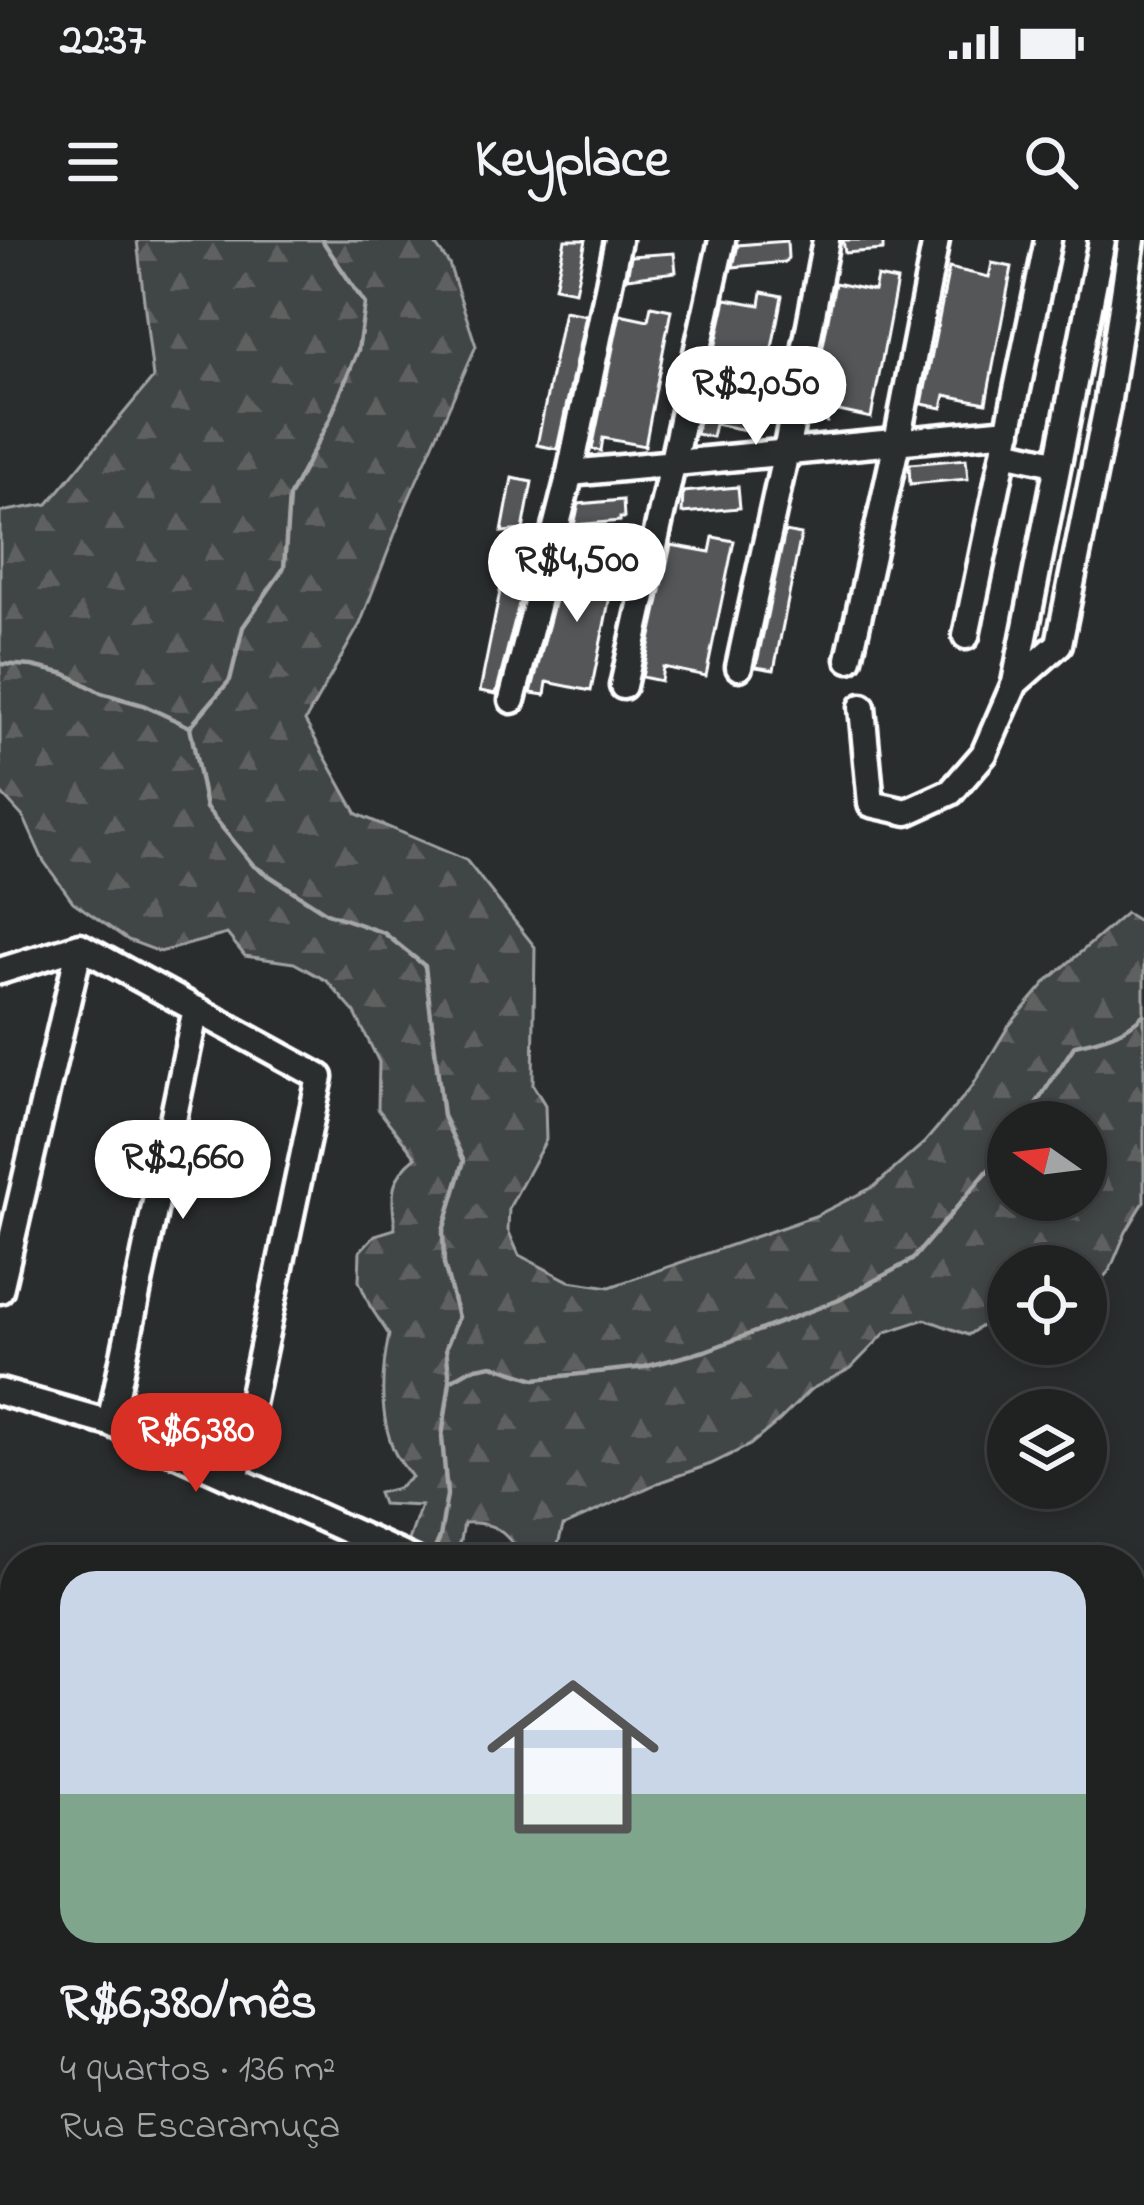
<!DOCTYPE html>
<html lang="pt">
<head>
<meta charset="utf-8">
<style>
  :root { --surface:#202222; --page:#2d2f2f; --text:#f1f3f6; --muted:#a2a4a5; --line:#3d3f40; --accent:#d93025 }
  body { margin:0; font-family:"Indie Flower",sans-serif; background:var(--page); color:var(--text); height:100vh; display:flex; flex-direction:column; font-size:45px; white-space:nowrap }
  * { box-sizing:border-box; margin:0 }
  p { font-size:39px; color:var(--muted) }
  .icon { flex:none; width:66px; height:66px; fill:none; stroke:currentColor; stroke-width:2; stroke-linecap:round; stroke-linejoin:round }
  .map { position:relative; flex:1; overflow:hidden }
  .sheet { position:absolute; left:0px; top:1305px; width:1146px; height:660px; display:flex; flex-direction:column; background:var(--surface); border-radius:48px 48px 0 0; box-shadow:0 6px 18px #0003,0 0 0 3px var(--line) }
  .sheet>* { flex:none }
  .needle { width:78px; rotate:284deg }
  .fabs { position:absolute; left:987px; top:861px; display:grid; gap:24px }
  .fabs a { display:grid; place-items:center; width:120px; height:120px; border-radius:50%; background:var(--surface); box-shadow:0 6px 18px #0003,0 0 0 3px var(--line); font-size:60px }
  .price { position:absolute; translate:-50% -102px; padding:0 27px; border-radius:42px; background:#fff; color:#222; font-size:39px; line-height:78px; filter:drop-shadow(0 3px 6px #0008) }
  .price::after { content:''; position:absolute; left:50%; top:72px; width:36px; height:27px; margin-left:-18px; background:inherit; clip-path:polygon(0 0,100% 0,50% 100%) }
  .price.on { background:var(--accent); color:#fff }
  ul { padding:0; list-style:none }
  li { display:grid; align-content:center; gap:24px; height:636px; padding:0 60px }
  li+li { border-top:3px solid var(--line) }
  li span { display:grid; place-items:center; height:372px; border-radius:36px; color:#555 }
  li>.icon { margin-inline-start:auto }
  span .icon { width:216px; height:216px; fill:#fffc; stroke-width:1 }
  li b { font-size:51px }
  .status { display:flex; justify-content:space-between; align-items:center; height:84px; padding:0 60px; background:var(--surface); direction:ltr }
  .status svg { height:33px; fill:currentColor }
  header { display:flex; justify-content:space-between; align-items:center; height:156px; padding:0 60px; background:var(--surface); font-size:54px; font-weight:700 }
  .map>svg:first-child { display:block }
</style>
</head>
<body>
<div class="status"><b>22:37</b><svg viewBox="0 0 49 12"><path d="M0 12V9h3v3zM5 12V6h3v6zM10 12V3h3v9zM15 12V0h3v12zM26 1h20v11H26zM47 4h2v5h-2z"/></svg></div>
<header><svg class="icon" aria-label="menu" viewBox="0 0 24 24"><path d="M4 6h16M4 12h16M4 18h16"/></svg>Keyplace<svg class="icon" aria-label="search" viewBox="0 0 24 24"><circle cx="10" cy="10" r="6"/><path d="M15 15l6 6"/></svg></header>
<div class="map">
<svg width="1144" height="1965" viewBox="0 0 1144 1965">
  <defs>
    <pattern id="forest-firs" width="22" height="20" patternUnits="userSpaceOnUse" patternTransform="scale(3)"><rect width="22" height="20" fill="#414445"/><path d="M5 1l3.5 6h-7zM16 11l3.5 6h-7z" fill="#5e6061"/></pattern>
  </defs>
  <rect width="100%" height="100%" fill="#2a2d2e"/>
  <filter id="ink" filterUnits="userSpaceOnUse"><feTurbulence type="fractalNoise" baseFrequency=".00833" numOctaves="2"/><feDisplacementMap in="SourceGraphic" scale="24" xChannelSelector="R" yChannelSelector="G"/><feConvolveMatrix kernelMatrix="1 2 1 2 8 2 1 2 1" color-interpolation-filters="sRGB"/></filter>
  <g filter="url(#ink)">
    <path fill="url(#forest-firs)" stroke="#a0a2a2" stroke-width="3" fill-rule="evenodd" d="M 137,0 L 432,0 L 449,24 L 476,106 L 406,265 L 360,384 L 305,481 L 357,574 L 466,620 L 535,707 L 533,845 L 545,865 L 546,900 L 509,968 L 508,990 L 519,1015 L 569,1041 L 610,1047 L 815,976 L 875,946 L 924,903 L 972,847 L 1008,787 L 1046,742 L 1126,673 L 1144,684 L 1144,962 L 1126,992 L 1110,1030 L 1086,1057 L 1086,1026 L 1008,1026 L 1008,1068 L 968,1095 L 925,1079 L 886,1092 L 851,1128 L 810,1150 L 779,1181 L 750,1205 L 711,1224 L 663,1241 L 563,1286 L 557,1308 L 542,1320 L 522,1315 C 504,1291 494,1281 464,1283 L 461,1300 L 453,1320 L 402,1320 L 421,1266 L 382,1264 L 378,1253 L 398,1248 L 412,1237 C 407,1230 399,1221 395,1213 C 379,1177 381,1133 389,1095 L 370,1066 L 359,1041 L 360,1011 L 375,995 L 395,989 C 392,956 388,939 416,917 L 378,869 L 379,822 L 355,773 L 327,741 L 294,723 L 245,716 L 227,694 L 160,712 L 128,700 L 73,662 L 43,620 L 24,578 L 0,552 L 0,272 L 48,264 L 153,138 ZM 1008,882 L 1086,882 L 1086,960 L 1008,960 Z
      M 15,1911 L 15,1950 L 456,1950 L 449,1959 L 438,1965 L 0,1965 L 0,1925 Z"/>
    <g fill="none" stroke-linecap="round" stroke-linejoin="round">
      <path stroke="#a6a7a7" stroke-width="4.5" d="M 0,424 L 32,426 L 66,434 L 101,453 L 143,465 L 190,487
        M 190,487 L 206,568 L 254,626 L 327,673 L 384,693 L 425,726 L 443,876 L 464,921 L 443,991 L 444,1024 L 458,1077 L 446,1108 L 450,1141 L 442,1197 L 447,1255 L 440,1297 L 430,1320
        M 190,487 L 230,440 L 243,387 L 284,328 L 289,257 L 329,181 L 358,110 L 365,64 L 322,0
        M 1024,882 L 1075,805 C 1102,799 1124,794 1144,774
        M 450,1141 L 471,1129 L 492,1125 L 535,1139 L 644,1127 L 705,1111 L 839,1060 L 912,1020 L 1008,907
        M 103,1965 L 115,1950"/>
    </g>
    <path fill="#555758" stroke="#fff" stroke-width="3" d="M 565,0 L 586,0 L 575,51 L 555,47 Z
      M 843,0 L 883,0 L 883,10 L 845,13 Z
      M 787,1 L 788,18 L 785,22 L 733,27 L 738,5 Z
      M 674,13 L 676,32 L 627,38 L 631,16 Z
      M 992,23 L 1012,27 L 986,163 L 945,155 L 942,168 L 922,164 L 949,28 L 989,37 Z
      M 877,37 L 897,41 L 871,178 L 830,169 L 827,182 L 809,178 L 835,43 L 874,51 Z
      M 762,52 L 782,56 L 756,192 L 715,184 L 712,197 L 696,194 L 726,59 L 760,65 Z
      M 651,66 L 671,70 L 645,206 L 603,198 L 601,211 L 592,209 L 620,74 L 648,80 Z
      M 564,71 L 586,75 L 557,209 L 537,205 Z
      M 966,219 L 968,239 L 910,244 L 909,224 Z
      M 512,238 L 532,242 L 523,290 L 502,292 Z
      M 738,247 L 740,268 L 682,273 L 683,252 Z
      M 623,260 L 624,278 L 620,278 L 620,281 L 574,285 L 579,264 Z
      M 785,292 L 801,295 L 774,430 L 756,427 Z
      M 713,297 L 734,301 L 706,436 L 663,427 L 661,441 L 642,437 L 671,305 L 710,312 Z
      M 598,311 L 618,316 L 591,451 L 547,442 L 545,455 L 531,453 L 565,321 L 594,327 Z
      M 507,317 L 530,321 L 496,454 L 480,451 Z"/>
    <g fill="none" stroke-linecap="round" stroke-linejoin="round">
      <defs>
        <path id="minor" d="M 1005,212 L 1058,224
          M 570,233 L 1009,191
          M 966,396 L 1048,0
          M 849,419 L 897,202 L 936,0
          M 739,427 L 786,212 L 826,0
          M 1015,443 L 1059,404 L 1107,166 L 1132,0
          M 623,446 L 722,0
          M 512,460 L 570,233 L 618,0
          M 862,467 L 871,564 L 907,572 L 951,552 L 984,514 L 1015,443 L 1102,0
          M 0,731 L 80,706 L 320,837 L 235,1240
          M 0,1050 L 80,706
          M 0,1152 L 110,1183 L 414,1320
          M 110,1183 L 196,769
          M 1131,1603 L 1144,1608
          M 1049,1950 L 1131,1965
          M 623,1965 L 629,1950
          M 964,1965 L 975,1950"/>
      </defs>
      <use href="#minor" stroke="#fff" stroke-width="33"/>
      <use href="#minor" stroke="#2a2d2e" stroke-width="24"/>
    </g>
  </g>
</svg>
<div class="fabs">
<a><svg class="needle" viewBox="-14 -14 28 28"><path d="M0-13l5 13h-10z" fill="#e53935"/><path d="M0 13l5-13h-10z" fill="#a2a4a5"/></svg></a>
<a><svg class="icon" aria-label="locate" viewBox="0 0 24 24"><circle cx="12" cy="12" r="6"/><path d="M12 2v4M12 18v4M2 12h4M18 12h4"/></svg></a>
<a><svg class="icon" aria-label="layers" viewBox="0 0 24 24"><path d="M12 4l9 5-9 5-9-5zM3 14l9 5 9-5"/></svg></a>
</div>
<b class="price" style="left:756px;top:208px">R$2,050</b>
<b class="price" style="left:577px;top:385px">R$4,500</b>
<b class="price" style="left:183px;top:982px">R$2,660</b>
<b class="price on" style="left:196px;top:1255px">R$6,380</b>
<section class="sheet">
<ul>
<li><span style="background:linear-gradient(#c9d6e8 60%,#7fa58c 0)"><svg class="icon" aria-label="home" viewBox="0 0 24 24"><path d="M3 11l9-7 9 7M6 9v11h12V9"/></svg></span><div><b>R$6,380/mês</b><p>4 quartos · 136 m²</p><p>Rua Escaramuça</p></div></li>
</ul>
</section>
</div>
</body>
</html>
